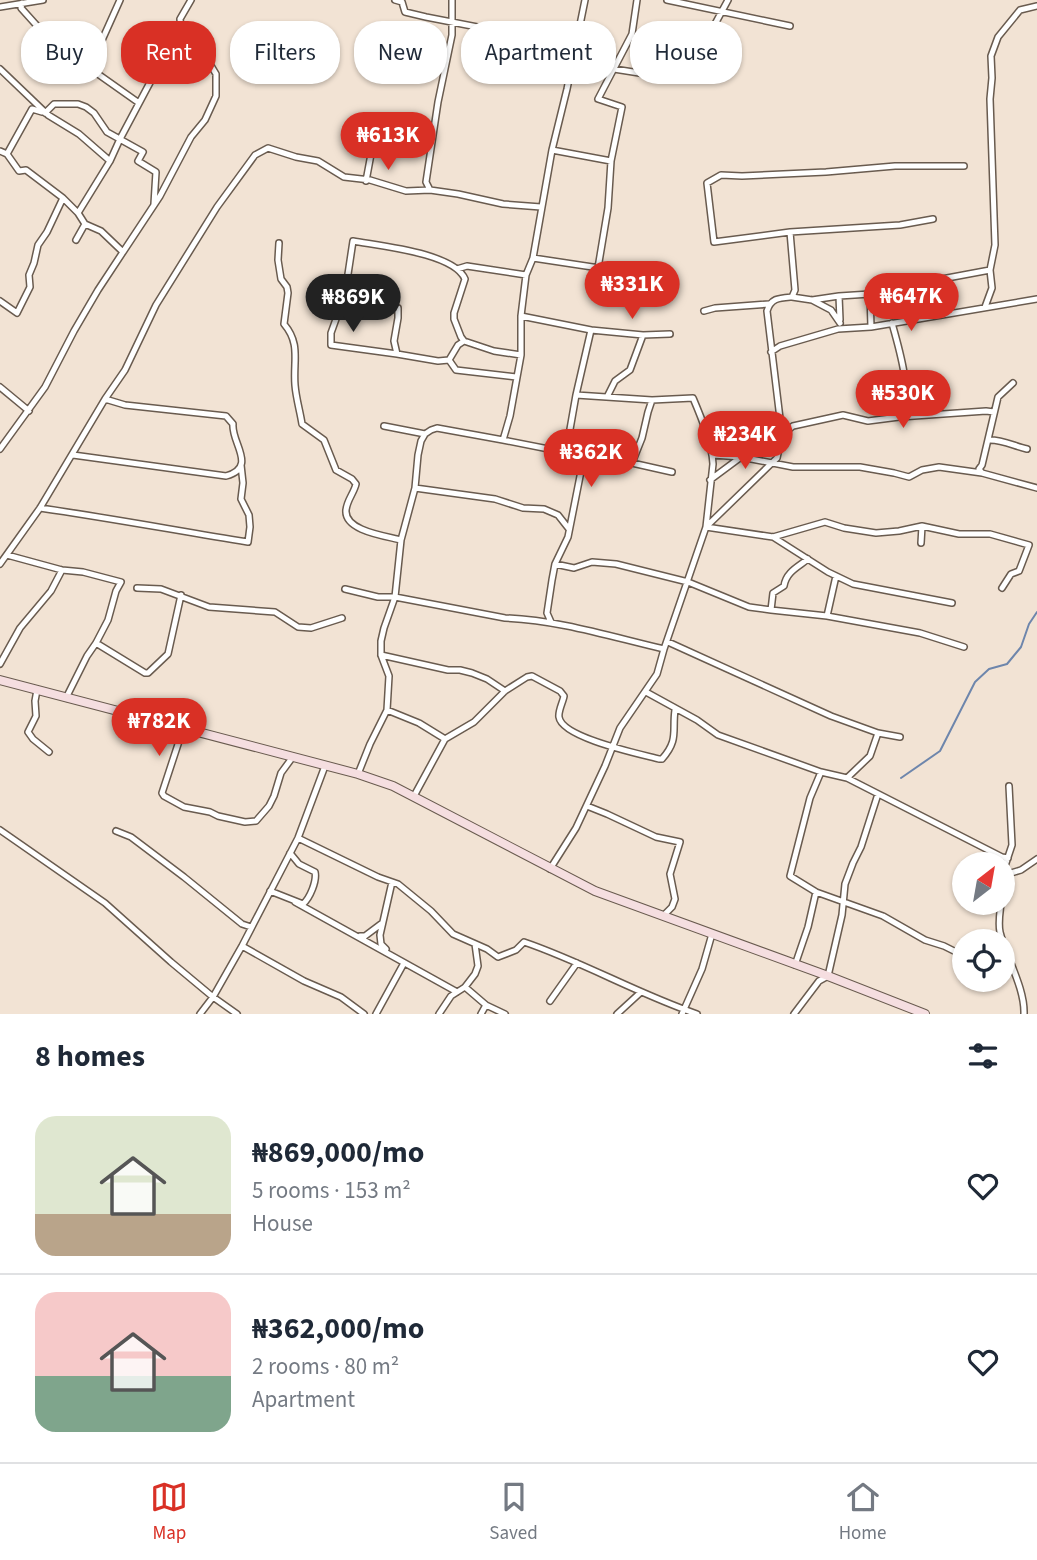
<!DOCTYPE html>
<html lang="en">
<head>
<meta charset="utf-8">
<style>
  :root { --surface:#fff; --page:#f2f2f3; --text:#1f2937; --muted:#747a83; --line:#e0e1e3; --accent:#d93025 }
  body { margin:0; font-family:"Source Sans 3",sans-serif; background:var(--page); color:var(--text); height:100vh; display:flex; flex-direction:column; font-size:26px; white-space:nowrap }
  * { box-sizing:border-box; margin:0 }
  p { font-size:23px; color:var(--muted) }
  .icon { flex:none; width:38px; height:38px; fill:none; stroke:currentColor; stroke-width:2; stroke-linecap:round; stroke-linejoin:round }
  .map { position:relative; height:1014px; overflow:hidden }
  .drawer { display:flex; flex-direction:column; background:var(--surface); flex:1 }
  .drawer>* { flex:none }
  .banner { position:absolute; left:21px; top:21px; width:996px; height:63px; display:flex; gap:14px }
  .needle { width:46px; rotate:31deg }
  .fabs { position:absolute; left:952px; top:852px; display:grid; gap:14px }
  .fabs a { display:grid; place-items:center; width:63px; height:63px; border-radius:50%; background:var(--surface); box-shadow:0 2px 5px #0004; font-size:35px }
  .price { position:absolute; translate:-50% -60px; padding:0 16px; border-radius:24px; background:var(--accent); color:#fff; font-size:23px; line-height:46px; filter:drop-shadow(0 2px 4px #0008) }
  .price::after { content:''; position:absolute; left:50%; top:42px; width:21px; height:16px; margin-left:-10px; background:inherit; clip-path:polygon(0 0,100% 0,50% 100%) }
  .price.on { background:#222; color:#fff }
  ul { padding:0; list-style:none }
  li { display:flex; align-items:center; gap:21px; height:175px; padding:0 35px }
  li+li { border-top:2px solid var(--line) }
  li span { display:grid; place-items:center; flex:none; width:196px; height:140px; border-radius:21px; color:#555 }
  li>.icon { margin-inline-start:auto }
  span .icon { width:84px; height:84px; fill:#fffc; stroke-width:1 }
  li b { font-size:30px }
  h2 { display:flex; justify-content:space-between; align-items:center; height:84px; padding:0 35px; font-size:30px }
  .pill { padding:0 24px; border-radius:28px; background:var(--surface); box-shadow:0 2px 5px #0004; font-size:24px; line-height:63px }
  .pill.on { background:var(--accent); color:#fff }
  .menu { display:flex; justify-content:space-around; align-items:center; height:98px; border-top:2px solid var(--line); background:var(--surface); font-size:19px; color:var(--muted) }
  .menu a { display:grid; justify-items:center; gap:4px }
  .menu .on { color:var(--accent) }
  .map>svg:first-child { display:block }
</style>
</head>
<body>
<div class="map">
<svg width="1037" height="1014" viewBox="0 0 1037 1014">
  <rect width="100%" height="100%" fill="#f2e3d4"/>
  <g fill="none" stroke-linecap="round" stroke-linejoin="round">
    <path stroke="#6e86ac" stroke-width="2" d="M 901,778 L 940,751 L 975,682 L 989,669 L 1007,664 L 1021,647 L 1029,624 L 1037,612"/>
    <defs>
      <path id="minor" d="M 395,0 L 402,2 L 405,12 L 426,17 L 575,46
        M 667,0 L 790,26
        M 22,3 L 21,8 L 39,28 L 88,67 L 94,58 L 120,0
        M 0,7 L 43,0
        M 88,67 L 139,103
        M 0,69 L 48,115 L 79,134 L 110,161
        M 614,69 L 652,75 L 674,69 L 686,62 L 704,36 L 715,24 L 728,0
        M 45,113 L 54,104 L 78,104 L 86,107 L 94,113 L 107,132 L 143,152 L 138,161 L 156,172 L 154,204
        M 552,150 L 567,89 L 585,0
        M 0,151 L 7,154 L 32,109 L 42,112
        M 366,181 L 377,122
        M 430,190 L 426,182 L 438,102 L 452,35 L 452,0
        M 63,198 L 78,213
        M 933,219 L 900,225 L 790,232 L 714,242 L 707,183 L 721,175 L 742,176 L 826,172 L 895,166 L 964,166
        M 85,224 L 101,231 L 123,252 L 160,196 L 191,137 L 205,120 L 216,96 L 216,74 L 207,59 L 187,45 L 182,38 L 180,19 L 191,0
        M 76,240 L 85,224 L 78,213 L 110,161 L 120,139 L 171,43 L 182,38
        M 279,243 L 278,260 L 281,279 L 287,287 L 288,293 L 284,324 C 301,344 293,361 295,385 C 296,398 300,411 302,424 L 324,440 L 336,470 L 352,479 L 356,484 C 354,493 347,500 346,510 C 344,531 386,536 401,540
        M 533,258 L 619,271
        M 598,268 L 608,208 L 611,161
        M 457,269 L 467,266 L 526,275
        M 345,294 L 331,333 L 331,345 L 397,354
        M 870,294 L 871,327
        M 839,296 L 840,320
        M 792,297 L 812,300 L 839,296 L 870,294 L 883,290 L 990,270
        M 812,300 L 831,310 L 840,323
        M 0,301 L 17,313 L 30,287 L 29,275 L 34,263 L 38,245 L 47,232 L 63,198 L 26,170 L 19,171 L 7,154
        M 985,307 L 992,288 L 990,270 L 995,245 L 990,99 L 992,78 L 991,56 L 998,37 L 1020,10 L 1037,6
        M 704,311 L 715,308 L 769,304
        M 521,316 L 591,330 L 643,335 L 630,370 L 615,381 L 607,397
        M 643,335 L 670,334
        M 464,341 L 458,345 L 449,360 L 438,361 L 397,354 L 394,341 L 398,318 L 398,308 L 348,296 L 345,294 L 353,241 C 380,246 454,253 465,279 L 454,313 L 454,319 L 461,337 L 464,341 L 494,351 L 521,355
        M 771,352 L 780,346 L 838,329 L 871,327 L 1037,299
        M 449,360 L 456,370 L 516,377
        M 0,387 L 29,411
        M 900,417 L 986,411 L 994,412
        M 384,426 L 425,434
        M 782,435 L 793,426 L 843,415 L 868,421 L 899,417 C 915,397 898,346 892,323
        M 503,440 L 584,456 L 568,537 L 555,564 L 552,580 L 547,613 L 551,622
        M 988,440 C 1001,439 1014,446 1027,449
        M 0,449 L 45,387 L 74,331 L 98,290 L 123,252
        M 566,452 L 576,395 L 591,330
        M 73,455 L 226,476 C 258,467 231,443 233,424 L 226,416 L 125,405 L 105,399
        M 713,455 L 741,457
        M 584,456 L 632,463 L 672,472
        M 632,463 L 642,438 L 648,412 L 652,400
        M 982,473 L 1037,488
        M 710,480 L 741,457 L 793,467 L 860,467 L 894,473 L 909,477 L 922,470 L 939,467 L 982,473 L 979,469 L 982,465 L 998,397 L 1013,383
        M 415,488 L 495,499 L 523,508 L 544,509 L 558,515 L 569,529
        M 40,508 C 110,518 179,531 248,542 L 250,527 L 249,515 L 241,499 L 243,483 L 241,465
        M 706,527 L 773,537 L 825,522 L 844,528 L 876,533 L 899,531 L 922,526 L 959,534 L 990,534 L 1029,545 L 1019,571 L 1011,574 L 1002,588
        M 706,527 L 777,458 L 782,435 L 767,311 C 771,298 779,298 792,297 L 795,290 L 790,232
        M 773,537 L 828,572 L 853,584 L 952,603
        M 921,543 L 922,526
        M 7,555 L 62,570 L 83,572 L 121,582 L 116,591 L 108,620 L 96,643 L 87,656 L 66,698
        M 808,559 C 798,567 786,572 784,586 L 773,593 L 771,610 L 827,616
        M 0,564 L 40,508 L 105,399 L 125,370 L 156,305 L 217,207 L 255,155 L 268,148 L 296,157 L 318,161 L 344,177 L 370,180 L 406,191 L 430,190 L 458,194 L 503,204 L 541,207
        M 555,564 L 574,568 L 592,562 L 616,564 L 688,582 L 749,607 L 771,610
        M 836,576 L 827,616 L 920,633 L 964,647
        M 137,588 L 161,589 L 209,607 L 275,612 L 298,627 L 311,628 L 342,618
        M 345,589 L 378,597 L 395,597 L 505,618 C 559,620 612,637 664,649
        M 668,642 L 831,716 L 878,733 L 900,737
        M 96,643 L 145,673 L 148,673 L 168,654 L 181,595
        M 381,655 L 448,670 L 460,670 L 472,673 L 487,679 L 505,691
        M 0,664 L 20,628 L 51,591 L 62,570
        M 37,690 L 35,701 L 36,716 L 28,732 L 33,739 L 49,752
        M 646,692 L 697,720 L 718,735 L 821,772 L 847,778 L 1002,857 L 1008,858
        M 387,710 L 419,723 L 445,739
        M 183,729 L 162,793 L 164,796 L 184,807 L 210,812 L 218,816 L 245,822 L 256,821 L 269,806 L 274,796 L 281,773 L 292,758
        M 821,772 L 810,798 L 790,876 L 816,892 L 883,916 L 925,940 L 944,946 L 964,956
        M 358,774 L 370,744 L 387,710 L 389,676 L 381,655 L 381,641 L 384,628 L 395,597 L 401,540 L 415,488 L 418,455 L 421,441 L 425,434 L 431,430 L 437,428 L 503,440 L 510,416 L 521,355 L 521,316 L 526,275 L 533,258 L 552,150 L 611,161 L 622,107 L 598,99 L 632,34 L 637,0
        M 847,778 L 870,756 L 878,733
        M 414,796 L 445,739 L 474,722 L 505,691 L 527,677 L 532,676 L 560,691 L 564,696 C 563,702 558,711 559,717 C 562,738 640,754 659,759 L 662,759 C 679,740 672,731 675,710
        M 587,806 L 607,814 L 656,837 L 680,842 L 670,874 L 675,899 L 672,907 L 663,916
        M 0,830 L 105,903 L 171,962 L 213,997 L 237,1014
        M 116,831 L 131,837 L 184,877 L 242,924 L 251,927
        M 298,838 L 378,877 L 398,884 L 431,911 L 453,934 L 487,949 L 498,957 L 516,950 L 524,942 C 583,962 638,994 697,1014
        M 550,869 L 576,828 L 605,766 L 620,728 L 657,674 L 664,649 L 706,527 L 713,464 C 712,443 701,417 693,398 L 652,400 L 576,395
        M 1003,883 L 1011,873 L 1021,870 L 1037,859
        M 1003,885 L 1005,866 L 1012,845 L 1009,786
        M 270,891 L 303,904 C 310,898 317,881 315,872 L 299,864 L 290,853
        M 295,902 L 457,992
        M 1001,903 C 1000,912 998,923 1000,932 C 1006,957 1025,988 1024,1014
        M 360,936 L 365,936 L 381,924
        M 242,946 L 304,981 L 341,997 L 364,1014
        M 386,949 L 381,944 L 380,935 L 392,882
        M 795,965 L 808,927 L 816,892
        M 1003,966 L 1013,969
        M 465,987 L 486,1005 L 481,1014
        M 550,1001 L 577,963
        M 486,1005 L 505,1014
        M 200,1014 L 213,997 L 242,946 L 298,838 L 325,766
        M 376,1014 L 404,963
        M 439,1014 L 451,996 L 465,987 L 475,974 L 478,966 L 475,944
        M 617,1014 L 641,992
        M 682,1014 L 702,969 L 712,934
        M 794,1014 L 819,981 L 828,976 L 842,915 L 845,884 L 853,863 L 861,847 L 878,794"/>
      <path id="secondary" d="M 0,680 L 358,774 L 393,786 L 595,891 L 828,976 L 925,1014"/>
    </defs>
    <use href="#minor" stroke="#695b4f" stroke-width="8"/>
    <use href="#secondary" stroke="#695b4f" stroke-width="10"/>
    <use href="#minor" stroke="#fff" stroke-width="5"/>
    <use href="#secondary" stroke="#f5dee0" stroke-width="8"/>
  </g>
</svg>
<div class="fabs">
<a><svg class="needle" viewBox="-14 -14 28 28"><path d="M0-13l5 13h-10z" fill="#e53935"/><path d="M0 13l5-13h-10z" fill="#747a83"/></svg></a>
<a><svg class="icon" aria-label="locate" viewBox="0 0 24 24"><circle cx="12" cy="12" r="6"/><path d="M12 2v4M12 18v4M2 12h4M18 12h4"/></svg></a>
</div>
<b class="price" style="left:388px;top:172px">₦613K</b>
<b class="price" style="left:632px;top:321px">₦331K</b>
<b class="price" style="left:911px;top:333px">₦647K</b>
<b class="price on" style="left:353px;top:334px">₦869K</b>
<b class="price" style="left:903px;top:430px">₦530K</b>
<b class="price" style="left:745px;top:471px">₦234K</b>
<b class="price" style="left:591px;top:489px">₦362K</b>
<b class="price" style="left:159px;top:758px">₦782K</b>
<div class="banner">
<a class="pill">Buy</a>
<a class="pill on">Rent</a>
<a class="pill">Filters</a>
<a class="pill">New</a>
<a class="pill">Apartment</a>
<a class="pill">House</a>
</div>
</div>
<section class="drawer">
<h2>8 homes<svg class="icon" aria-label="filters" viewBox="0 0 24 24"><path d="M4 7h16M4 17h16"/><circle cx="9" cy="7" r="2"/><circle cx="15" cy="17" r="2"/></svg></h2>
<ul>
<li><span style="background:linear-gradient(#dfe7d0 70%,#b9a48a 0)"><svg class="icon" aria-label="home" viewBox="0 0 24 24"><path d="M3 11l9-7 9 7M6 9v11h12V9"/></svg></span><div><b>₦869,000/mo</b><p>5 rooms · 153 m²</p><p>House</p></div><svg class="icon" aria-label="heart" viewBox="0 0 24 24"><path d="M12 20l-8-8c-3-5 5-10 8-4 3-6 11-1 8 4z"/></svg></li>
<li><span style="background:linear-gradient(#f6c9c9 60%,#7fa58c 0)"><svg class="icon" aria-label="home" viewBox="0 0 24 24"><path d="M3 11l9-7 9 7M6 9v11h12V9"/></svg></span><div><b>₦362,000/mo</b><p>2 rooms · 80 m²</p><p>Apartment</p></div><svg class="icon" aria-label="heart" viewBox="0 0 24 24"><path d="M12 20l-8-8c-3-5 5-10 8-4 3-6 11-1 8 4z"/></svg></li>
</ul>
</section>
<nav class="menu">
<a class="on"><svg class="icon" aria-label="map" viewBox="0 0 24 24"><path d="M3 6l6-2 6 2 6-2v14l-6 2-6-2-6 2zM9 4v14M15 6v14"/></svg>Map</a>
<a><svg class="icon" aria-label="saved" viewBox="0 0 24 24"><path d="M7 4h10v16l-5-4-5 4z"/></svg>Saved</a>
<a><svg class="icon" aria-label="home" viewBox="0 0 24 24"><path d="M3 11l9-7 9 7M6 9v11h12V9"/></svg>Home</a>
</nav>
</body>
</html>
